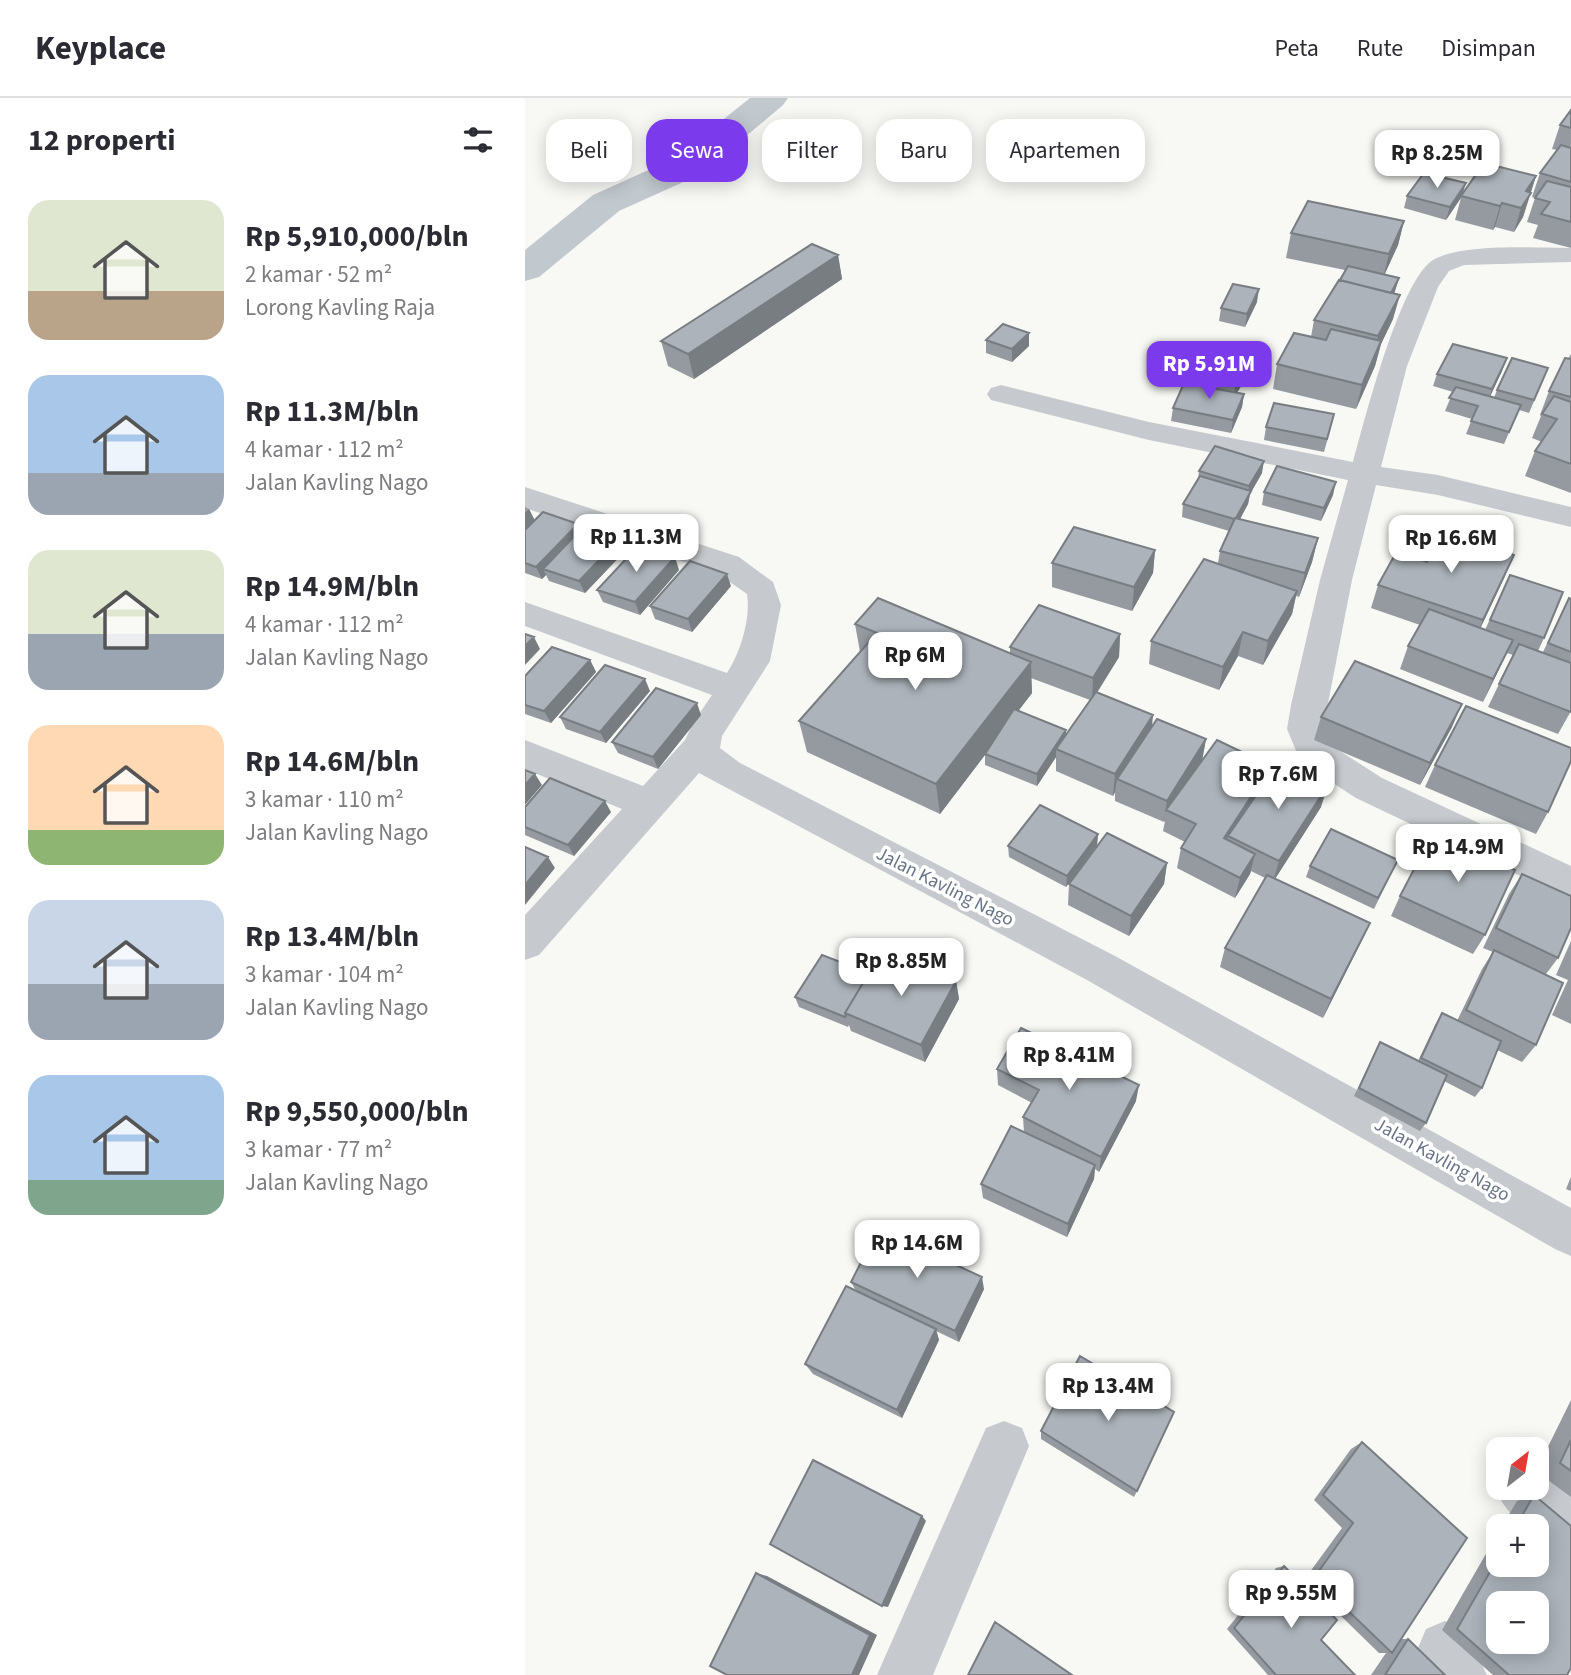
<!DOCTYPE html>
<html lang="id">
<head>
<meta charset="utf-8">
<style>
  :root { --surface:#fff; --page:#f7f7f7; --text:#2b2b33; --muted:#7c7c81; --line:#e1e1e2; --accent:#7c3aed }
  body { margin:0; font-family:"Source Sans 3",sans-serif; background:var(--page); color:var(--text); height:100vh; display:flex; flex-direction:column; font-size:26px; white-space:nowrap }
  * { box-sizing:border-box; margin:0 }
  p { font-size:23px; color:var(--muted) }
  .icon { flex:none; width:38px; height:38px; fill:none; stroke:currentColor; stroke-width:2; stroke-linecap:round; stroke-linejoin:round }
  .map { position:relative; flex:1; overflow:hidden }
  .sheet { display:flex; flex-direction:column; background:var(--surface); width:525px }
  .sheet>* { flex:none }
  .guide { position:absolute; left:21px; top:21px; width:665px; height:63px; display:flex; gap:14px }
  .needle { width:46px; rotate:31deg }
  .fabs { position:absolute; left:961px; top:1339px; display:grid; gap:14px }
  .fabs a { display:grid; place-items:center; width:63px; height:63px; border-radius:14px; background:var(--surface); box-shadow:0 4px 18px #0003; font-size:35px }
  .price { position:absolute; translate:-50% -60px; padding:0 16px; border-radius:14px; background:#fff; color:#222; font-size:23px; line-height:46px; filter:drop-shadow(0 2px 4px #0008) }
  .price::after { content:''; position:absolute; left:50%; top:42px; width:21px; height:16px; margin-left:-10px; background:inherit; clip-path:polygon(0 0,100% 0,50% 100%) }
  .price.active { background:var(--accent); color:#fff }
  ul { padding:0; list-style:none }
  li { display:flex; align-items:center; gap:21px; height:175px; padding:0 28px }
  li span { display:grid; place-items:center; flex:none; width:196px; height:140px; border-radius:21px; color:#555 }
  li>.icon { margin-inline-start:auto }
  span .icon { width:84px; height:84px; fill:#fffc; stroke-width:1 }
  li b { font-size:30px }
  h2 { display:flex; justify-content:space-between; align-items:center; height:84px; padding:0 28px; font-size:30px }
  .pill { padding:0 24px; border-radius:21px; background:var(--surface); box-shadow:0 4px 18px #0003; font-size:24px; line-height:63px }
  .pill.active { background:var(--accent); color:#fff }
  header { display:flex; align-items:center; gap:42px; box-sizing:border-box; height:98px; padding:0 35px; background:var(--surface); border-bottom:2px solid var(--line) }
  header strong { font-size:33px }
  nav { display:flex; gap:38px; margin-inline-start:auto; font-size:24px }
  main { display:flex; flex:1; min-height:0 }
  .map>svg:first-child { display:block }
</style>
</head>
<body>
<header>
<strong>Keyplace</strong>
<nav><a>Peta</a><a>Rute</a><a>Disimpan</a></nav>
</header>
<main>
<section class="sheet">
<h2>12 properti<svg class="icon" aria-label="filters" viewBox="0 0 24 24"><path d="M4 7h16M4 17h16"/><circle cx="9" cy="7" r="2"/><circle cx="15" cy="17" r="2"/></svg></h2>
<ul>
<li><span style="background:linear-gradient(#dfe7d0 65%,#b9a48a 0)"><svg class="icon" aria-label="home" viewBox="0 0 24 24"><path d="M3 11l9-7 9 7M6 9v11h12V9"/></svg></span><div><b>Rp 5,910,000/bln</b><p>2 kamar · 52 m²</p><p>Lorong Kavling Raja</p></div></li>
<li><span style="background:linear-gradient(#a9c7e8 70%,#9aa5b1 0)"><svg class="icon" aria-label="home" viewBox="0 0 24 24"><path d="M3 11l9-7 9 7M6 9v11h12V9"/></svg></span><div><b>Rp 11.3M/bln</b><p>4 kamar · 112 m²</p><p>Jalan Kavling Nago</p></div></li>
<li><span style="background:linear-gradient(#dfe7d0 60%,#9aa5b1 0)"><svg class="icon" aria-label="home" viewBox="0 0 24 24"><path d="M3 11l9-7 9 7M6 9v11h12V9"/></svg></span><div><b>Rp 14.9M/bln</b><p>4 kamar · 112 m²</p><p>Jalan Kavling Nago</p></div></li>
<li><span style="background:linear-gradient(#ffd9b3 75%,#8fb573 0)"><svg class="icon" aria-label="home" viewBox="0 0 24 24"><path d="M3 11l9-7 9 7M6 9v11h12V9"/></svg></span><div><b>Rp 14.6M/bln</b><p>3 kamar · 110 m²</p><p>Jalan Kavling Nago</p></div></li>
<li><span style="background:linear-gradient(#c9d6e8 60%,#9aa5b1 0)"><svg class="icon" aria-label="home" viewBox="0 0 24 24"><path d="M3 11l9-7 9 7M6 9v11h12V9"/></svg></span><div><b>Rp 13.4M/bln</b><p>3 kamar · 104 m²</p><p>Jalan Kavling Nago</p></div></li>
<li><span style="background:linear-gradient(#a9c7e8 75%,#7fa58c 0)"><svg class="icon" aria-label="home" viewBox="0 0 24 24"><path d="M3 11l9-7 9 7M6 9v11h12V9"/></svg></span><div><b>Rp 9,550,000/bln</b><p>3 kamar · 77 m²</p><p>Jalan Kavling Nago</p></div></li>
</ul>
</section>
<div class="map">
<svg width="1046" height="1577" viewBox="0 0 1046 1577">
  <rect width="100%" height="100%" fill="#f8f8f5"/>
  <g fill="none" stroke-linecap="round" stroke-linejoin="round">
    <path fill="#c1c8ce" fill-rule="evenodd" d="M 225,0 L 263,0 L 258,7 L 176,76 L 94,113 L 14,179 L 0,183 L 0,152 L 68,97 L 150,60 Z"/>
    <path fill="#c6c9cd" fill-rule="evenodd" d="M 1046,150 L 1046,164 L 939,167 L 924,173 L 913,189 L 882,268 L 856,369 L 913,377 L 1046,409 L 1046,429 L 913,397 L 851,387 L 827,482 L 798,631 L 804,646 L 857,680 L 1046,768 L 1046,802 L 831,700 L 777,665 L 772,655 L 762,631 L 766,607 L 795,482 L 823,382 L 624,342 L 466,302 L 462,296 L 466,290 L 476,287 L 624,324 L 828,364 C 839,324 875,182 908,162 C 937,145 1011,150 1046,150 Z
      M 0,389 L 214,459 L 248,484 L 256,507 L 245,563 L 197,638 L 195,650 L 215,665 L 590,858 L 1046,1110 L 1046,1158 L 1030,1151 L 562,882 L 174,675 L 14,857 L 0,862 L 0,817 L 97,711 L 0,671 L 0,642 L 118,688 L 160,642 L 168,625 L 187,597 L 0,528 L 0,504 L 202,575 C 215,555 226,521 222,496 L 192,475 L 0,410 Z
      M 479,1323 L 497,1330 L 504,1348 L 408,1577 L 352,1577 L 461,1330 Z
      M 1012,1371 L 1046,1396 L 1046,1455 L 1028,1447 L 1012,1435 L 1012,1428 C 991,1428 977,1407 970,1390 L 973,1384 L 973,1390 L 1012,1390 Z
      M 920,1523 L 939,1531 L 962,1577 L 904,1577 L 893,1550 L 901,1531 Z"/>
  </g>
  <path fill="#949aa0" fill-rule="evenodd" d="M 1046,12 L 1046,150 L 1008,140 L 1013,127 L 1002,124 L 1010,100 L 1007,99 L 1015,75 L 1032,52 L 1027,51 L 1035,27 Z
    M 1011,78 L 998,119 L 989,134 L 970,129 L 968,132 L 930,122 L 936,100 L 921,122 L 879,110 L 882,98 L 938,95 Z
    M 879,123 L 873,147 L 859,177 L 874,180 L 869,196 L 868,221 L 856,246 L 850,268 L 831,311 L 748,291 L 752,266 L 786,239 L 789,222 L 820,172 L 761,160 L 766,135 Z
    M 313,157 L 317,181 L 169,281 L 143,268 L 136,243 Z
    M 732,204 L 720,229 L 694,223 L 696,210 Z
    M 461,242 L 504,248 L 487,264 L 461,255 Z
    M 1046,256 L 1046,395 L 1000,378 L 1010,353 L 1017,344 L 1007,340 L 1016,318 L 1015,317 L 1024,293 Z
    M 1023,270 L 1004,315 L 994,312 L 979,346 L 941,336 L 947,321 L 920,313 L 928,294 L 908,288 L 912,276 L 977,273 L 965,298 L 969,300 L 972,292 Z
    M 649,271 L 725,274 L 712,295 L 719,296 L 717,309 L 706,335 L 646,323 L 648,310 L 658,287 L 647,284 Z
    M 741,329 L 806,329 L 799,354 L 739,342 Z
    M 674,373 L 737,375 L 725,396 L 723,406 L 715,421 L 793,440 L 787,464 L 774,499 L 771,498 L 767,516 L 738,567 L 713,558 L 694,592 L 624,566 L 626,543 L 693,465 L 695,453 L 704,433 L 657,419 L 658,406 L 673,382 Z
    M 739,394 L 808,397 L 796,423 L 737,407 Z
    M 0,409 L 4,411 L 10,423 L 53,426 L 56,432 L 96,439 L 101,452 L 60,495 L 24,483 L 21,477 L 17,481 L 0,475 Z
    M 630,452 L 628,475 L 607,513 L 527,489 L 527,465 Z
    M 902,464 L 979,480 L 955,530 L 960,532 L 985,477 L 1019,540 L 1013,553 L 1018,554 L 1044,500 L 1046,501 L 1046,613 L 1033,636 L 963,609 L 988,557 L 982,555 L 958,604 L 875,571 L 883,548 L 895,527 L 846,510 L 853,487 Z
    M 154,472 L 115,517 L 78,504 L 72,492 Z
    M 206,488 L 167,534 L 130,521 L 125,508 Z
    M 330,526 L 485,555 L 485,549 L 595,536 L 594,559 L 572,595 L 627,628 L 681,641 L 677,662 L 744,680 L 796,709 L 750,781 L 845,825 L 836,844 L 798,920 L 695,869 L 700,850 L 740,780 L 726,773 L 725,776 L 710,800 L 652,770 L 656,750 L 660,744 L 638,733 L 640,723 L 639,724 L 590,703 L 590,694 L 588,698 L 531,673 L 531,659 L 512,688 L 460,667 L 460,657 L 415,716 L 282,654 L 274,623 L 335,554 ZM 506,580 L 565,602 L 541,637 L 541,632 L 493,613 L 507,595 Z
    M 65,562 L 71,574 L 26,625 L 0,616 L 0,578 Z
    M 125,593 L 81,645 L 41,631 L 35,619 Z
    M 176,617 L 133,671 L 93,655 L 87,644 Z
    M 796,619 L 927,629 L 895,687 L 789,642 Z
    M 910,667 L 1023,714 L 1011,736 L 900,689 Z
    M 0,709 L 86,714 L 49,758 L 0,737 Z
    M 573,736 L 572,747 L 541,789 L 484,759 L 483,748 Z
    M 873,762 L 849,811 L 781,779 L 785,768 Z
    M 642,765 L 639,786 L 604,838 L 543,807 L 544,786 Z
    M 997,776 L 1033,860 L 1021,876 L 1011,947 L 997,964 L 972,952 L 957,990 L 950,999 L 919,983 L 901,1025 L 895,1033 L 829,998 L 855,944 L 893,963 L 911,925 L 917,915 L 932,923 L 957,871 L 968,854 L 958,850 L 984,796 Z
    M 875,798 L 960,837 L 948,856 L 866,818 Z
    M 1046,843 L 1046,926 L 1027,917 L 1043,882 L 1031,877 Z
    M 344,875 L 431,883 L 434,901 L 400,964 L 326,933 L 324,927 L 323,929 L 274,909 L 270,899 Z
    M 472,971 L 611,1003 L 574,1074 L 570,1071 L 569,1081 L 542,1139 L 458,1100 L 456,1086 L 499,1034 L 498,1019 L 507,1005 L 473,987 Z
    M 1046,1079 L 1046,1093 L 1041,1091 Z
    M 326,1184 L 459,1191 L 434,1244 L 411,1233 L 414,1242 L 377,1320 L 288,1276 L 280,1266 L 331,1193 Z
    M 1046,1302 L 1046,1399 L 1012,1374 L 1012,1371 Z
    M 516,1333 L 612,1393 L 609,1399 L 516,1341 Z
    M 837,1344 L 876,1541 L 883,1541 L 920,1577 L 846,1577 L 861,1555 L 854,1555 L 779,1482 L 817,1430 L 789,1402 L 826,1351 Z
    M 1009,1397 L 1042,1577 L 968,1577 L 917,1532 L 973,1435 L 973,1466 L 1012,1428 L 977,1428 L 992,1403 Z
    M 759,1468 L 796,1542 L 830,1577 L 743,1577 L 702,1531 L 751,1470 Z"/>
  <path fill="#787d82" d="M 1011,78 L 998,119 L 989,134 L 1001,93 Z
    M 941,85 L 937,98 L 921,122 L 925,109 Z
    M 977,105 L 970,129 L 968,132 L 975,108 Z
    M 879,123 L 873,147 L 858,180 L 864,156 Z
    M 313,157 L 317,181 L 169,281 L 163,256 Z
    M 874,180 L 870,193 L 859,214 L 862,201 Z
    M 734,191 L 732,204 L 720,229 L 722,216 Z
    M 875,197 L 868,221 L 856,246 L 850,268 L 831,311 L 837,287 L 847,263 L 853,238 Z
    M 504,235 L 504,248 L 487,264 L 487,251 Z
    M 982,260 L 977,273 L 963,303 L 967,291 Z
    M 727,261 L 725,274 L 708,301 L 710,288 Z
    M 719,296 L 717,309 L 706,335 L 708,322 Z
    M 739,363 L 737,375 L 725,396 L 723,406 L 708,434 L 710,421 L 723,399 L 724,388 Z
    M 811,384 L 808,397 L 796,423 L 799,410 Z
    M 4,411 L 10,423 L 0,433 L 0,415 Z
    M 53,426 L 58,438 L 18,471 L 21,477 L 17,481 L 11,469 Z
    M 96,439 L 101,452 L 60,495 L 54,483 Z
    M 793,440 L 787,464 L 774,499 L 780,475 Z
    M 630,452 L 628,475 L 607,513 L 609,489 Z
    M 989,457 L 979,480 L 948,546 L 958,522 Z
    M 150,459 L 154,472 L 115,517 L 110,504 Z
    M 202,476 L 206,488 L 167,534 L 163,521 Z
    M 772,493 L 767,516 L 738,567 L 743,543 Z
    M 718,534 L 713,558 L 694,592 L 698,569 Z
    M 595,536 L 594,559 L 567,602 L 568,580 Z
    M 9,539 L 15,551 L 0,567 L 0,548 Z
    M 988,542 L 977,565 L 958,604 L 968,581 Z
    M 65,562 L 71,574 L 26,625 L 19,613 Z
    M 506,564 L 507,595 L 415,716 L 411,686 Z
    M 120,581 L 125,593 L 81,645 L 75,634 Z
    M 172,605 L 176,617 L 133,671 L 128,659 Z
    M 937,606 L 927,629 L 895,687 L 905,665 Z
    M 628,617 L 626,640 L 592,681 L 590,694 L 588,698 L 590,676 Z
    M 541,632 L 541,644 L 531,651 L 531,659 L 512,688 L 512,676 Z
    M 681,641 L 677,663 L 641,712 L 639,724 L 642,703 Z
    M 746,668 L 741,690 L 703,738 L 700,752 L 699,740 Z
    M 10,676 L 17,687 L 0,707 L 0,687 Z
    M 803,687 L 796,709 L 748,784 L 754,763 Z
    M 80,703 L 86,714 L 49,758 L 43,747 Z
    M 573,736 L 572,747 L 541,789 L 542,778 Z
    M 730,756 L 725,776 L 710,800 L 715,780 Z
    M 23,759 L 30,770 L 0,807 L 0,787 Z
    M 642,765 L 639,786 L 604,838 L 606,818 Z
    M 845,825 L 836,844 L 798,920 L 806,901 Z
    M 431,883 L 434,901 L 400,964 L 396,947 Z
    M 614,987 L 611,1003 L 574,1074 L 576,1059 Z
    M 570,1067 L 569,1081 L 542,1139 L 543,1126 Z
    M 457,1179 L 459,1191 L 434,1244 L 430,1233 Z
    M 411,1231 L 414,1242 L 377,1320 L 372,1312 Z
    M 397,1418 L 401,1423 L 363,1509 L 357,1508 Z
    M 231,1475 L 242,1478 L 352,1537 L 334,1577 L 327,1577 Z"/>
  <path fill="#acb3ba" stroke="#787d82" stroke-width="2" fill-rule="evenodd" d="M 1046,12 L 1046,30 L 1035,27 Z
    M 1036,47 L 1046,50 L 1046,84 L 1015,75 Z
    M 959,65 L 1011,78 L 1001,93 L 1006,95 L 996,110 L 977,105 L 975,108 L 936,98 Z
    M 899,75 L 941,85 L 925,109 L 882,98 Z
    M 1022,83 L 1046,89 L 1046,124 L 1016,116 L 1025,104 L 1010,100 Z
    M 783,103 L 879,123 L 864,156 L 766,135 Z
    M 287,146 L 313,157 L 163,256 L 136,243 Z
    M 823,168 L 874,180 L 866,195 L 815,182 Z
    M 814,182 L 875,197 L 853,238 L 789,222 Z
    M 708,186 L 734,191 L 722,216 L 696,210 Z
    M 478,226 L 504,235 L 487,251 L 461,242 Z
    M 806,231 L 856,243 L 837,287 L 752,266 L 769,235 L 801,242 Z
    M 666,245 L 727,261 L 710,288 L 649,271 Z
    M 928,246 L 982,260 L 967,291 L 912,276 Z
    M 987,260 L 1023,270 L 1009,302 L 972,292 Z
    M 1040,260 L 1046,261 L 1046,299 L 1024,293 Z
    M 659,285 L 719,296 L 708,322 L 648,310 Z
    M 931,289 L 996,307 L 984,334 L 946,323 L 953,308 L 924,300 Z
    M 1029,298 L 1046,304 L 1046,366 L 1010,353 L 1032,321 L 1017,316 Z
    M 749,305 L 809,316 L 802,341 L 741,329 Z
    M 690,348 L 739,363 L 724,388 L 674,373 Z
    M 752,368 L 811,384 L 799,410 L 739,394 Z
    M 675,378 L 726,393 L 711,420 L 709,421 L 658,406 Z
    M 18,414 L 53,426 L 11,469 L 0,465 L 0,432 Z
    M 710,420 L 793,440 L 780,475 L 695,453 Z
    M 60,427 L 96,439 L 54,483 L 18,471 Z
    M 549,429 L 630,452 L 609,489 L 527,465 Z
    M 918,433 L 989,457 L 958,522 L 853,487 L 872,453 L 902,464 Z
    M 114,447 L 150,459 L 110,504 L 72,492 Z
    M 679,461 L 772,493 L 743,543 L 718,534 L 698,569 L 626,543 Z
    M 165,463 L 202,476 L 163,521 L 125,508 Z
    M 985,477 L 1038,494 L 1019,540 L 965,522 Z
    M 353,500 L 506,564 L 411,686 L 274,623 L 352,535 L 330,526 Z
    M 1044,500 L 1046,501 L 1046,554 L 1023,545 Z
    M 514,507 L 595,536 L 568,580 L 485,549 Z
    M 904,511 L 988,542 L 968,581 L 883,548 Z
    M 0,536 L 9,539 L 0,548 Z
    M 994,546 L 1046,565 L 1046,614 L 974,586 Z
    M 27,549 L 65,562 L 19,613 L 0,607 L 0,578 Z
    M 830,563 L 937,606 L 905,665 L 796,619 Z
    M 80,567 L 120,581 L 75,634 L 35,619 Z
    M 131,590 L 172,605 L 128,659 L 87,644 Z
    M 571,594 L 628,617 L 590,676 L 531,651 Z
    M 941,608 L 1046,650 L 1046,663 L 1023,714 L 910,667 Z
    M 489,611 L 541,632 L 512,676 L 460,656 Z
    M 632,621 L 681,641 L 642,703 L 592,681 Z
    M 692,642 L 746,668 L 699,740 L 730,756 L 715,780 L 656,750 L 671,726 L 641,712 Z
    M 754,664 L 803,687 L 754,763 L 703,738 Z
    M 0,672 L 10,676 L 0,687 Z
    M 25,680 L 80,703 L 43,747 L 0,729 L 0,709 Z
    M 515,707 L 573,736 L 542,778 L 483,748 Z
    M 806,731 L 873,762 L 853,800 L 785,768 Z
    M 582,735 L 642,765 L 606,818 L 544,786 Z
    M 908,735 L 990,772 L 960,837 L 875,798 Z
    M 0,749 L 23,759 L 0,787 Z
    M 997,776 L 1046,798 L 1046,830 L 1033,860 L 971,830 Z
    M 742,777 L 845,825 L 806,901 L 700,850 Z
    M 969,852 L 1038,885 L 1011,947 L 941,912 Z
    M 357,853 L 431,883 L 396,947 L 320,915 Z
    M 297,857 L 344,875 L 320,915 L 321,918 L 320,919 L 270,899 Z
    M 917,915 L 976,943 L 957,990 L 896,960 Z
    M 496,930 L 614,987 L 576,1059 L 498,1019 L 514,992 L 472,971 Z
    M 855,944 L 922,977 L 901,1025 L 834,990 Z
    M 486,1028 L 570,1067 L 543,1126 L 456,1086 Z
    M 353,1131 L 457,1179 L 430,1233 L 326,1184 Z
    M 321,1188 L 411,1231 L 372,1312 L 280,1266 Z
    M 555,1258 L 649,1314 L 612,1393 L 516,1333 Z
    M 1046,1342 L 1046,1373 L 1035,1365 Z
    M 837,1344 L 942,1440 L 867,1555 L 789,1480 L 828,1425 L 798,1397 Z
    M 288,1362 L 397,1418 L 357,1508 L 245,1446 Z
    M 1009,1397 L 1046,1428 L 1046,1570 L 1042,1577 L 984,1577 L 932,1531 L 973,1460 L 973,1466 L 1012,1466 L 1012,1428 L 991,1428 ZM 973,1505 L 1012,1505 L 1012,1544 L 973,1544 Z
    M 759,1468 L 812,1522 L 796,1542 L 830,1577 L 751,1577 L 709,1530 Z
    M 231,1475 L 345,1537 L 327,1577 L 202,1577 L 185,1568 Z
    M 470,1524 L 547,1577 L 443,1577 Z
    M 883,1541 L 920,1577 L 860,1577 Z"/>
  <g text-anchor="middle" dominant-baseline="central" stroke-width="7" stroke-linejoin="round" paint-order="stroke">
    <g font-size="19" fill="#687486" stroke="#fff">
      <text transform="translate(420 789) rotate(27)">Jalan Kavling Nago</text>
      <text transform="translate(917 1062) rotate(29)">Jalan Kavling Nago</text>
    </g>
  </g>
</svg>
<div class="fabs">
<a><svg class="needle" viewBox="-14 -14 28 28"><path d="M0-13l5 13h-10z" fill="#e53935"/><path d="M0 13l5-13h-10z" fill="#7c7c81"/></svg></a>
<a>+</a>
<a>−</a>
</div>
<b class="price" style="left:912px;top:92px">Rp 8.25M</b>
<b class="price active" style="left:684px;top:303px">Rp 5.91M</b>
<b class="price" style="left:111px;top:476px">Rp 11.3M</b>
<b class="price" style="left:926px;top:477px">Rp 16.6M</b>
<b class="price" style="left:390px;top:594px">Rp 6M</b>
<b class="price" style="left:753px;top:713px">Rp 7.6M</b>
<b class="price" style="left:933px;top:786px">Rp 14.9M</b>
<b class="price" style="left:376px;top:900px">Rp 8.85M</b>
<b class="price" style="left:544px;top:994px">Rp 8.41M</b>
<b class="price" style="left:392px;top:1182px">Rp 14.6M</b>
<b class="price" style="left:583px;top:1325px">Rp 13.4M</b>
<b class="price" style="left:766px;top:1532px">Rp 9.55M</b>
<div class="guide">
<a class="pill">Beli</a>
<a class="pill active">Sewa</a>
<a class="pill">Filter</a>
<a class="pill">Baru</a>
<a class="pill">Apartemen</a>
</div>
</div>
</main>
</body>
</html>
